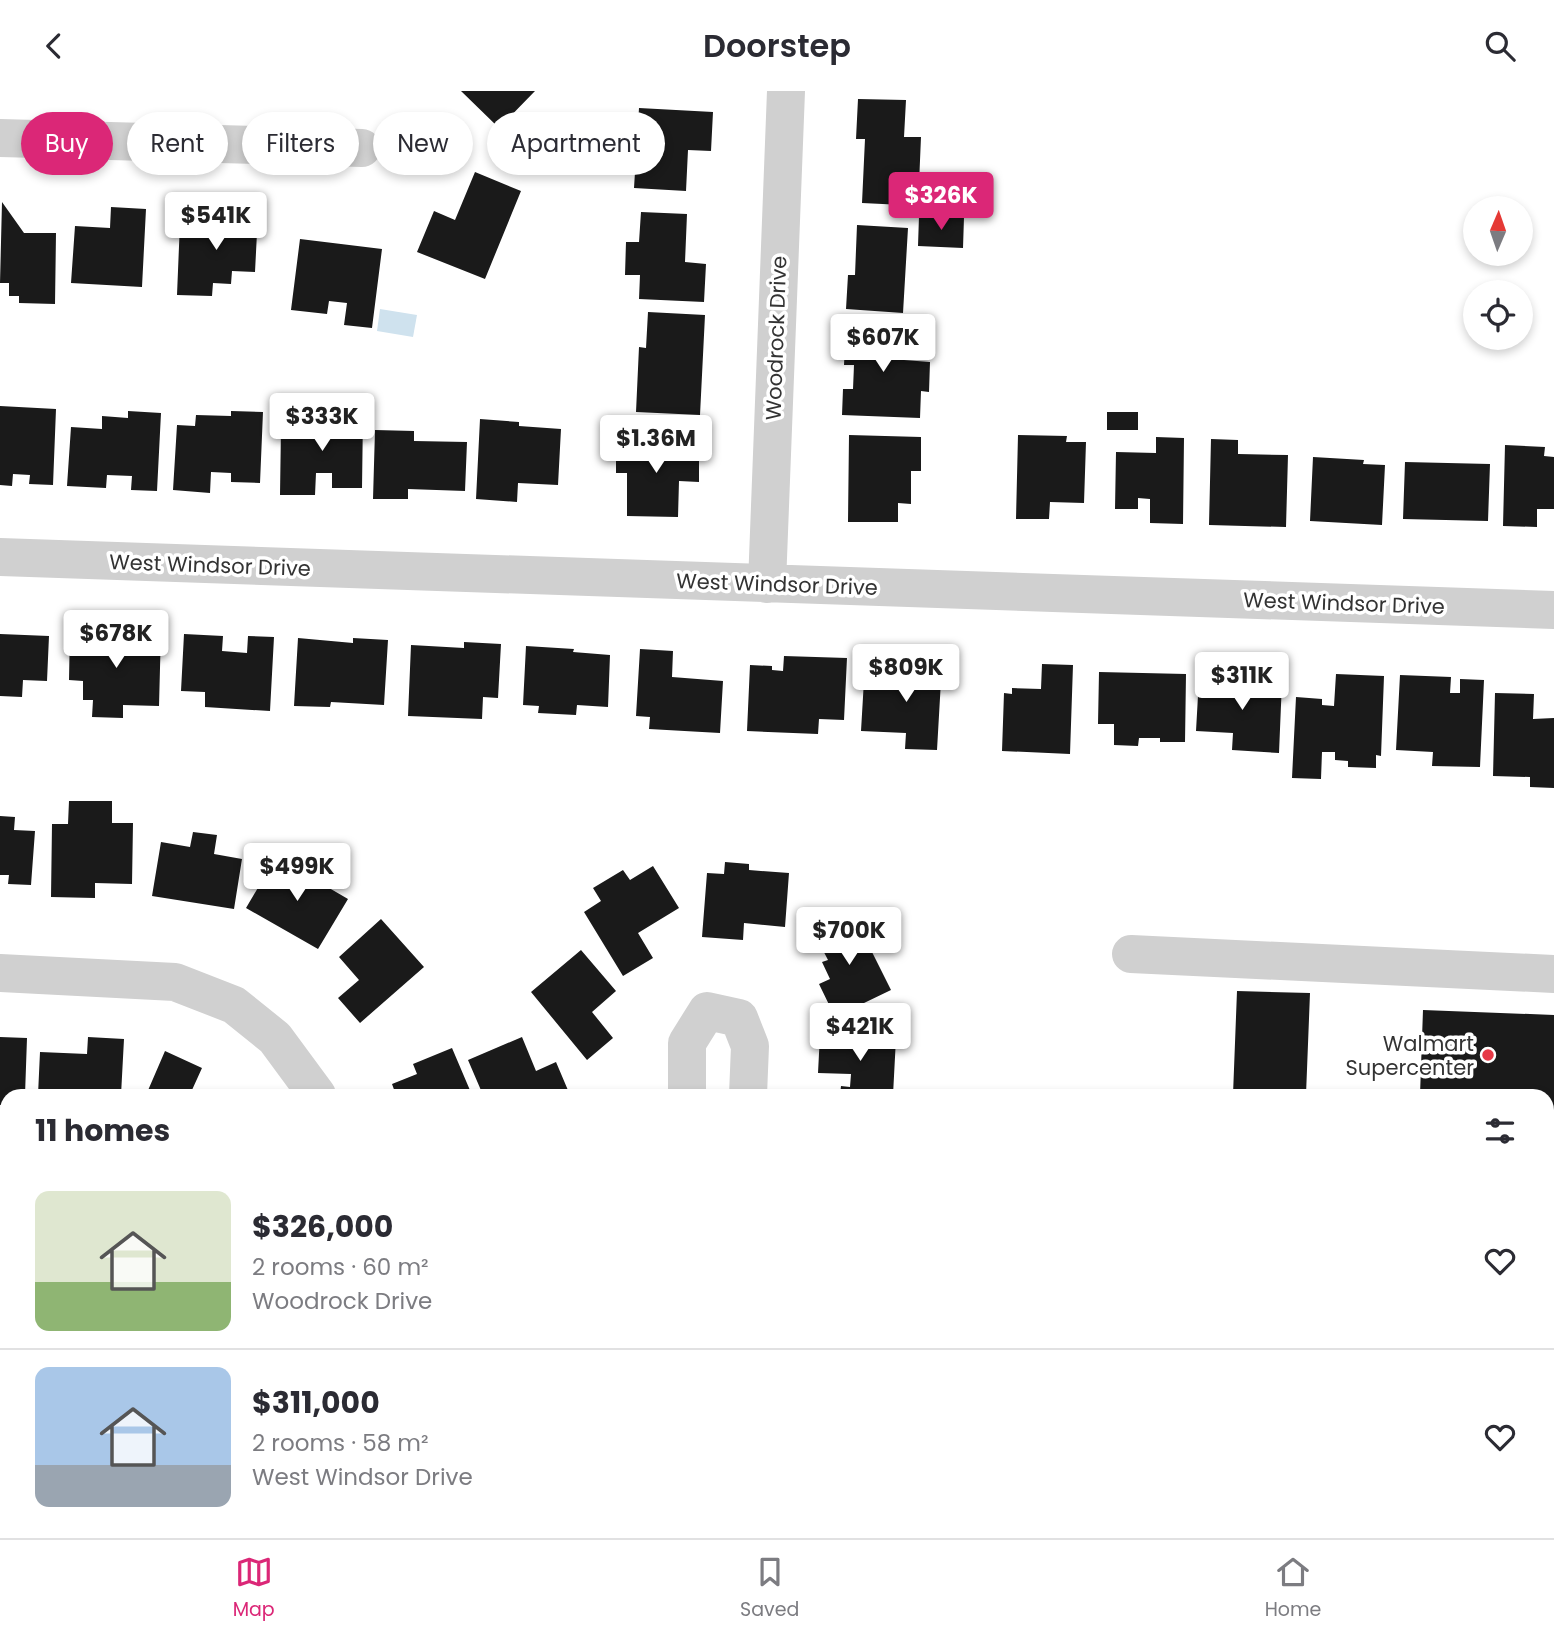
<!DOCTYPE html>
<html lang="en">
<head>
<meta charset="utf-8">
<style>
  :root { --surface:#fff; --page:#f2f2f3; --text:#2b2b33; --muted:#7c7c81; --line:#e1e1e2; --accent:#db2777 }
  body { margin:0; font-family:Poppins,sans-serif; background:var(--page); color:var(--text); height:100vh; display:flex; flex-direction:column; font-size:26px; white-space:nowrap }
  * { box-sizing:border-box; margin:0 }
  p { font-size:23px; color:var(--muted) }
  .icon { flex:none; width:38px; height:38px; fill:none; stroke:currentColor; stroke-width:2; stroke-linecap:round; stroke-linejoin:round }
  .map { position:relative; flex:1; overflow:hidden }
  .details { position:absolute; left:0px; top:998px; width:1554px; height:450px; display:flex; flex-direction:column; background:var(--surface); border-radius:21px 21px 0 0; box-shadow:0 4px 10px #0003 }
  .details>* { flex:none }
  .guide { position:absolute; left:21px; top:21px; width:700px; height:63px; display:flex; gap:14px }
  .needle { width:46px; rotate:2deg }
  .buttons { position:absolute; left:1463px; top:105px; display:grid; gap:14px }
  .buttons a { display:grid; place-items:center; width:70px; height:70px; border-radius:50%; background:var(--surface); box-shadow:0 4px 10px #0003; font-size:35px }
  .price { position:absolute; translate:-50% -60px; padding:0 16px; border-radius:7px; background:#fff; color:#222; font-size:23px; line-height:46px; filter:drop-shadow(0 2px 4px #0008) }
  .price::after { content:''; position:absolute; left:50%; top:42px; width:21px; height:16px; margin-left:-10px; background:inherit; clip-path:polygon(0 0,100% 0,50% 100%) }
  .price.on { background:var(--accent); color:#fff }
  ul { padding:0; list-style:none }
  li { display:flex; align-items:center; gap:21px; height:175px; padding:0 35px }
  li+li { border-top:2px solid var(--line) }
  li span { display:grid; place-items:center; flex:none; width:196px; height:140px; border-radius:14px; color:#555 }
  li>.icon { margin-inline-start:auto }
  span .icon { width:84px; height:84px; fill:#fffc; stroke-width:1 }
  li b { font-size:30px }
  h2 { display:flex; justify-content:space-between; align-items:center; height:84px; padding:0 35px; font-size:30px }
  .tag { padding:0 24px; border-radius:32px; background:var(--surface); box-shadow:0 4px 10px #0003; font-size:24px; line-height:63px }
  .tag.on { background:var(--accent); color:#fff }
  header { display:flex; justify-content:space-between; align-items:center; height:91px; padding:0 35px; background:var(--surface); font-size:32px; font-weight:600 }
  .tabs { display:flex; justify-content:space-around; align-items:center; height:98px; border-top:2px solid var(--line); background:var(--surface); font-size:19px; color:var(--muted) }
  .tabs a { display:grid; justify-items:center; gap:4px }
  .tabs .on { color:var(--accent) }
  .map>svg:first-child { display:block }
</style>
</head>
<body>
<header><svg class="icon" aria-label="back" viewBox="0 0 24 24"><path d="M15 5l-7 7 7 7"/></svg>Doorstep<svg class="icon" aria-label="search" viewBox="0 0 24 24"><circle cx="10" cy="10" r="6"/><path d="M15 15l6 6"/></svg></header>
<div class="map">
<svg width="1554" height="1447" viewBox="0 0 1554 1447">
  <rect width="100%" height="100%" fill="#fff"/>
  <path fill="#cfe2ee" d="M 380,218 L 417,224 L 413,246 L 377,240 Z"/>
  <path fill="#1a1a1a" d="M 461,0 L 535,0 L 499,37 Z
    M 858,8 L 906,9 L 904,46 L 921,46 L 919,93 L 904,92 L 903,114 L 862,112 L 865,48 L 856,48 Z
    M 639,17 L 713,21 L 711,60 L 688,59 L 686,100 L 634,97 Z
    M 475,81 L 521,100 L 485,188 L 417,161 L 434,120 L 455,129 Z
    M 2,111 L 24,142 L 56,142 L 55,213 L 19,212 L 19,205 L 9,205 L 9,192 L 0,192 Z
    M 111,116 L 146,118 L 142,196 L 71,192 L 75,135 L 110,137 Z
    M 225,120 L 258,122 L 255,181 L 232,180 L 231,193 L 213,192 L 212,205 L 177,204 L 180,131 L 224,133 Z
    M 641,121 L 687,123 L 685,171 L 706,173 L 704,211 L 639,208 L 640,184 L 625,184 L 626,151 L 639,151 Z
    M 919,125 L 964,126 L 963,157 L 918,155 Z
    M 857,134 L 908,137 L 903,222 L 846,218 L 848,184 L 855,184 Z
    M 300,148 L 382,158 L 372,237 L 344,234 L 347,212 L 329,210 L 327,223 L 291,219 Z
    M 648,221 L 705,224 L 700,324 L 636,321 L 639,256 L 646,257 Z
    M 846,232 L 905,236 L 904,269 L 930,271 L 929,301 L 921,300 L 920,327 L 842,324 L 843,298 L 853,298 L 854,274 L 844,274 Z
    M 0,315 L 56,318 L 53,394 L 29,393 L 30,384 L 13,383 L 12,395 L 0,394 Z
    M 128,320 L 161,322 L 157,400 L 131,399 L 132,385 L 107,384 L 106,397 L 67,395 L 71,336 L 102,338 L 102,325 L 128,327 Z
    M 231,320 L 263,321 L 260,392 L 231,391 L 231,382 L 211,381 L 210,402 L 173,399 L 177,334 L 195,335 L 196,324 L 231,325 Z
    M 1107,321 L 1138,321 L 1138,339 L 1107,339 Z
    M 330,322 L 363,323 L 362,397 L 332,397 L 332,382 L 316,382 L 315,404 L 280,404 L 281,336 L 301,336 L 301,327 L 330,327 Z
    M 480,328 L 519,331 L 519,335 L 561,338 L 558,394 L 518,392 L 517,411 L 476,408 Z
    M 375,339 L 414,340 L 414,350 L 467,351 L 465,400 L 408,398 L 408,408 L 373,408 Z
    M 849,344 L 921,346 L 921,380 L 911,380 L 911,413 L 898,412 L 898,431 L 848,431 Z
    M 1018,344 L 1067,345 L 1066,351 L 1086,351 L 1084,412 L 1050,411 L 1049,428 L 1016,428 Z
    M 1156,346 L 1184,347 L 1183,433 L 1150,432 L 1150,408 L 1138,407 L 1138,418 L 1115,418 L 1116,361 L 1156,362 Z
    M 1211,348 L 1238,349 L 1238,363 L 1288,364 L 1286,436 L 1209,434 Z
    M 616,351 L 699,352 L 699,391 L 679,390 L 678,426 L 627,425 L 627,382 L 616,382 Z
    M 1505,354 L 1545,356 L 1544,365 L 1554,366 L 1554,418 L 1537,418 L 1537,436 L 1503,435 Z
    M 1313,366 L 1364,369 L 1363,373 L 1385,374 L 1382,434 L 1310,430 Z
    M 1405,371 L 1490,373 L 1488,430 L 1403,428 Z
    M 70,536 L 110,538 L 110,553 L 134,554 L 135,539 L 161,539 L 159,615 L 123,614 L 123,627 L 92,626 L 93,609 L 83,609 L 83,590 L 69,589 Z
    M 0,543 L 49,545 L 47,590 L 23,589 L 22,606 L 0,605 Z
    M 184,543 L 223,545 L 222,560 L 247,562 L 248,545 L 274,546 L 270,620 L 205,616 L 205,601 L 181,600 Z
    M 298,547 L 353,552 L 353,547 L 388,549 L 384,614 L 331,611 L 330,616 L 294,615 Z
    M 464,551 L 501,553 L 498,607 L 483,606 L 482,628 L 408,625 L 411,554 L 464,557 Z
    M 526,555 L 574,558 L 573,561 L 610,564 L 608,616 L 577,614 L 576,624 L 538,622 L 539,615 L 523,614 Z
    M 640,558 L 673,560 L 672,586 L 723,590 L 720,642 L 649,638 L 650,626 L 636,625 Z
    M 784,565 L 847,567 L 844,629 L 819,628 L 818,643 L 747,640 L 750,574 L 772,575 L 772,579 L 783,580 Z
    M 897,569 L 942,572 L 937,659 L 905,658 L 906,642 L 861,640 L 864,589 L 896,591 Z
    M 1042,573 L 1073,574 L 1070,663 L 1002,660 L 1004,602 L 1012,603 L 1012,597 L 1041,598 Z
    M 1099,581 L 1186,583 L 1185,651 L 1160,651 L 1160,647 L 1139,647 L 1138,655 L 1114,654 L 1114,633 L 1098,633 Z
    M 1336,583 L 1384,585 L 1381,665 L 1376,664 L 1376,677 L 1348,676 L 1348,670 L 1335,669 L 1335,661 L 1322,661 L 1321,688 L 1292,687 L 1296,606 L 1322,608 L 1322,614 L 1334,615 Z
    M 1400,584 L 1451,586 L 1450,602 L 1460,602 L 1460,588 L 1484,589 L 1480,676 L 1432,675 L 1433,661 L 1396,659 Z
    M 1228,586 L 1282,590 L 1279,662 L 1232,659 L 1233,642 L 1196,640 L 1199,587 L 1228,588 Z
    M 1495,602 L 1534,603 L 1533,628 L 1554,627 L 1554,697 L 1530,696 L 1530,686 L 1493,685 Z
    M 69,710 L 112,710 L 112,732 L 133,732 L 132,793 L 95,792 L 95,807 L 51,806 L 52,733 L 68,733 Z
    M 0,725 L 15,726 L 14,739 L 35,740 L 31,794 L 8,793 L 9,784 L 0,784 Z
    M 193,741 L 217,744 L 214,763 L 242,768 L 234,818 L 152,805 L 161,751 L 190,756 Z
    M 276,766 L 348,808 L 318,858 L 246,817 Z
    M 725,771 L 749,773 L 749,779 L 789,782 L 785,836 L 744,832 L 743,849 L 702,846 L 707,782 L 724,783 Z
    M 653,775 L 679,817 L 638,842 L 653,867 L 623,885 L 584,821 L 601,810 L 593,797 L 623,779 L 630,789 Z
    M 853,823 L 891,899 L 835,926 L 819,893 L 830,888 L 822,871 L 828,869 L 814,842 Z
    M 381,828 L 424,876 L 360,932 L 338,907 L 359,889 L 339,866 Z
    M 581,859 L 616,900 L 592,921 L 613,947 L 587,969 L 531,901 Z
    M 1237,900 L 1310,902 L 1306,1004 L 1233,1004 Z
    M 1423,919 L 1554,924 L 1554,1027 L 1547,1026 L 1547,1004 L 1420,1004 Z
    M 820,943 L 896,947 L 893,1004 L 840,1004 L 841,995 L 850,996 L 851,983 L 818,982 Z
    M 0,946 L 27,947 L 25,1004 L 7,1004 L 7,1014 L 0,1014 Z
    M 88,946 L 124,948 L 121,1004 L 38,1004 L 40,961 L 87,963 Z
    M 522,946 L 536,980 L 556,971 L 570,1004 L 483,1004 L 468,969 Z
    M 452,957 L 472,1004 L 396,1004 L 392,993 L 417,983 L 413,973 Z
    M 165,960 L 202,977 L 192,999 L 203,1004 L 146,1004 Z
    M 7,1124 L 7,1202 L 0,1203 L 0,1125 Z
    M 1547,1167 L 1554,1167 L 1554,1447 L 1096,1447 L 1096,1440 L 1547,1440 Z
    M 7,1224 L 7,1316 L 4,1317 L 0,1307 L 0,1226 Z
    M 103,1440 L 153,1440 L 156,1443 L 160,1440 L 171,1440 L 176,1447 L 93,1447 Z
    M 396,1440 L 416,1440 L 419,1444 L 426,1440 L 436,1440 L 441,1447 L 386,1447 Z"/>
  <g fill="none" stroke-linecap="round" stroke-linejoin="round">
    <path stroke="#d0d0d0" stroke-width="38" d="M 0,47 L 362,57
      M 0,466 L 1554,519
      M 767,493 L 786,0
      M 1131,863 L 1554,883
      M 0,882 L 175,891 L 234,914 L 275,947 L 317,1004
      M 687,1004 L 687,952 L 707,920 L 739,927 L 750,955 L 748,1004
      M 512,1440 L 515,1447"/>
  </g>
  <circle fill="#e63946" stroke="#fff" stroke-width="2.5" cx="1488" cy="964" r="7"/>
  <g text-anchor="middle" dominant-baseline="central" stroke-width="7" stroke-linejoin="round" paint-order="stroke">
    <g font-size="21" fill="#333" stroke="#fff">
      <text transform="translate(776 247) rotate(-88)">Woodrock Drive</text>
      <text transform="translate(210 474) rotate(2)">West Windsor Drive</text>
      <text transform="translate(777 493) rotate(2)">West Windsor Drive</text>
      <text transform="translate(1344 512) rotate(2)">West Windsor Drive</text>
    </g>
    <g font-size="21" fill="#333" stroke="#fff" text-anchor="end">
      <text x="1474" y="952">Walmart<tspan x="1474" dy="24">Supercenter</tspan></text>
    </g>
  </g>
</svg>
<div class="buttons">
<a><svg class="needle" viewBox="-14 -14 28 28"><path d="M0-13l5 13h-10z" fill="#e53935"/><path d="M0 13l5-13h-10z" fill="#7c7c81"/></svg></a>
<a><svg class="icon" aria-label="locate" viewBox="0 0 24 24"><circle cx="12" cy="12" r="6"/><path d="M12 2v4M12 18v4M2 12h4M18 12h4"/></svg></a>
</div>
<b class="price on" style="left:941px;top:141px">$326K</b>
<b class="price" style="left:216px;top:161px">$541K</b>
<b class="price" style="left:883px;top:283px">$607K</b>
<b class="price" style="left:322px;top:362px">$333K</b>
<b class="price" style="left:656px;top:384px">$1.36M</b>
<b class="price" style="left:116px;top:579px">$678K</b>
<b class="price" style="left:906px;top:613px">$809K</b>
<b class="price" style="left:1242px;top:621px">$311K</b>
<b class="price" style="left:297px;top:812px">$499K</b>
<b class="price" style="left:849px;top:876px">$700K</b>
<b class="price" style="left:860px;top:972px">$421K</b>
<div class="guide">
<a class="tag on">Buy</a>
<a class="tag">Rent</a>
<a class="tag">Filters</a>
<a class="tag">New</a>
<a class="tag">Apartment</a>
</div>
<section class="details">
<h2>11 homes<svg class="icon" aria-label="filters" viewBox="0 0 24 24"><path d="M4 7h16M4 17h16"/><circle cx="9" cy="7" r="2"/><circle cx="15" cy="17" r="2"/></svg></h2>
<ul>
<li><span style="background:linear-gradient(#dfe7d0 65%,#8fb573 0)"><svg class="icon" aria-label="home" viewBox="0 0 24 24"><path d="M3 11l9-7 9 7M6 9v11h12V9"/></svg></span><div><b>$326,000</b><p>2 rooms · 60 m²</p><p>Woodrock Drive</p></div><svg class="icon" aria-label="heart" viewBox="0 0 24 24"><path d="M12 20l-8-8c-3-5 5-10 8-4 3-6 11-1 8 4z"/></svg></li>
<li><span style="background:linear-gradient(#a9c7e8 70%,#9aa5b1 0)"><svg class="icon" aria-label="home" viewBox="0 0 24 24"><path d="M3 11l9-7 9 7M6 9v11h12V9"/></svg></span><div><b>$311,000</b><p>2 rooms · 58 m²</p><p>West Windsor Drive</p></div><svg class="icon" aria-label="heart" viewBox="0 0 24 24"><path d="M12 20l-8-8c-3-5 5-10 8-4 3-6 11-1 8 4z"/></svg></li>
</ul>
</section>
</div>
<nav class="tabs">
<a class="on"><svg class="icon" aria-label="map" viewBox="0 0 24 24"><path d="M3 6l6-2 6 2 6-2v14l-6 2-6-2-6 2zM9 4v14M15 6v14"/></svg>Map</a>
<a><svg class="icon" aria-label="saved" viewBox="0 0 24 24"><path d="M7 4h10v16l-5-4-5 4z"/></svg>Saved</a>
<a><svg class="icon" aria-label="home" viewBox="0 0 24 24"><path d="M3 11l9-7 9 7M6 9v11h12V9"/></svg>Home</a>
</nav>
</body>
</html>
